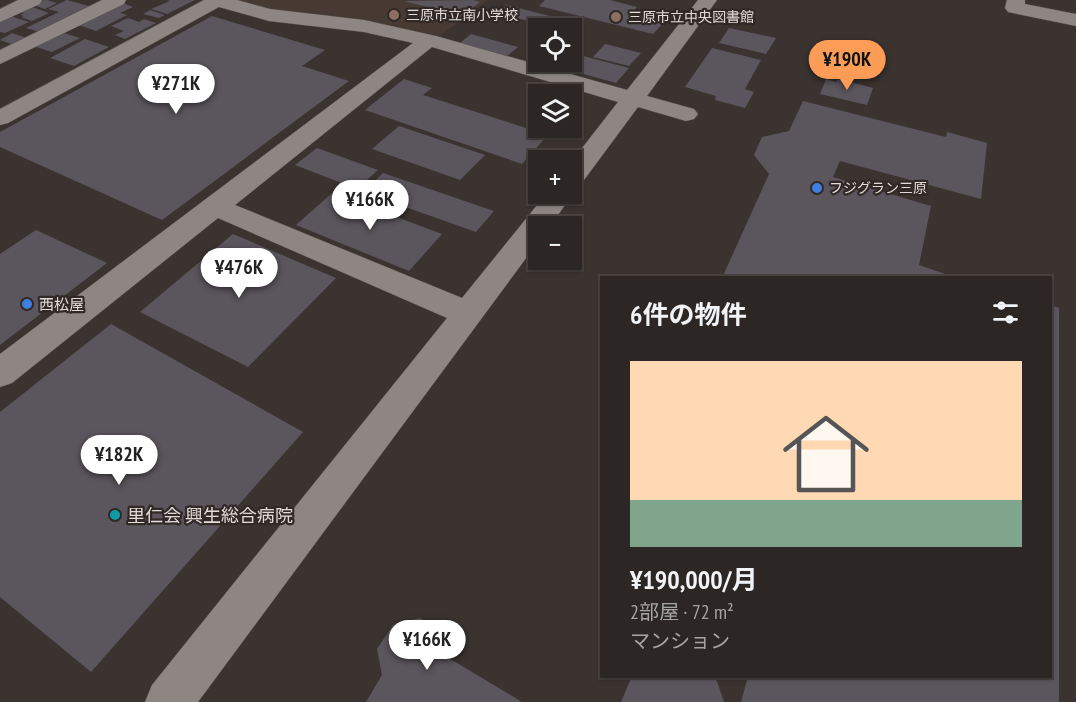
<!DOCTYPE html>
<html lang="ja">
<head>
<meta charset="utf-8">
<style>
  :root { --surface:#2c2624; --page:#383231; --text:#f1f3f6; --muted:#a6a5a6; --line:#484341; --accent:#fd9c56 }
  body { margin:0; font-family:"PT Sans Narrow","Noto Sans JP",sans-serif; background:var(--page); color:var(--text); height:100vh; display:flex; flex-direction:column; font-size:22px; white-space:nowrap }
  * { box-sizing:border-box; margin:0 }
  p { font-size:20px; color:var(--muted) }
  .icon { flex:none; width:33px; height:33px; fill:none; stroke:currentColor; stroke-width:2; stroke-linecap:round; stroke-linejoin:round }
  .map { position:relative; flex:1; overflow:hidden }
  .drawer { position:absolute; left:600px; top:276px; width:452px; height:402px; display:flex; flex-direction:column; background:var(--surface); border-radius:0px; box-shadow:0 2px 4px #0004,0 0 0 2px var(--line) }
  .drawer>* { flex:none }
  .fabs { position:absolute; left:528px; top:18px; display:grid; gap:12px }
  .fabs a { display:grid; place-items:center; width:54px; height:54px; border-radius:0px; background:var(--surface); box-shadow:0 2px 4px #0004,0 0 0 2px var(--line); font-size:30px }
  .price { position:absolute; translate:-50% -51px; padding:0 14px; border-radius:21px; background:#fff; color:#222; font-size:20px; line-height:39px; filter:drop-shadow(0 2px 3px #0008) }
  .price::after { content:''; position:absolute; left:50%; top:36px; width:18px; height:14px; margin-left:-9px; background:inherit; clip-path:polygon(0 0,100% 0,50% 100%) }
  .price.selected { background:var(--accent); color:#111 }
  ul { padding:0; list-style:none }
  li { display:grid; align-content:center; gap:12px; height:318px; padding:0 30px }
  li+li { border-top:2px solid var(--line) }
  li span { display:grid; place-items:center; height:186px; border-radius:0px; color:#555 }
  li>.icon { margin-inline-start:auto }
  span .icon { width:108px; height:108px; fill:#fffc; stroke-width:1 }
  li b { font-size:26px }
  h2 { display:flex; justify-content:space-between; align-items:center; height:72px; padding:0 30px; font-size:26px }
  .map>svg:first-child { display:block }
</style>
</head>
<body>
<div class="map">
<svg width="1076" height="702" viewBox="0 0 1076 702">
  <rect width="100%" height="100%" fill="#3a3330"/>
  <path fill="#473a33" d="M 239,0 L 488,0 L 440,36 L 365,20 L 275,11 Z"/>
  <path fill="#5b565d" d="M 44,0 L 47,0 L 57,3 L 45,9 L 33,5 Z
    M 67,0 L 92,7 L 40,32 L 26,28 L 59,12 L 48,9 Z
    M 167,0 L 195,0 L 167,14 L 151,9 L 170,1 Z
    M 473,0 L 480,2 L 462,16 L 404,1 Z
    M 545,0 L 610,0 L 637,7 L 631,13 L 665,21 L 653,34 L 539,6 Z
    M 122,3 L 133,7 L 120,13 L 127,15 L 96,31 L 76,24 Z
    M 507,5 L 581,24 L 572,33 L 572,28 L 556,28 L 497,13 Z
    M 32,7 L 49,13 L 32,21 L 21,17 L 24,16 L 20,15 L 24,13 L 21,12 Z
    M 150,10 L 165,15 L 159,18 L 143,14 Z
    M 10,16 L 29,22 L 5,33 L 0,32 L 0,20 Z
    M 212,16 L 325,50 L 302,66 L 349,81 L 162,220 L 0,147 L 0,132 Z
    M 128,18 L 139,22 L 144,19 L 156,23 L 125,39 L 115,35 L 124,31 L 111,26 Z
    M 729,28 L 776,38 L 766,54 L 719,43 Z
    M 61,32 L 80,38 L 52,52 L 33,46 Z
    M 12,33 L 27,38 L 14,45 L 0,40 Z
    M 471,34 L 518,47 L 507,56 L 460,43 Z
    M 85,39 L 109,47 L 74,66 L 50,58 Z
    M 605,44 L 641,53 L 629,66 L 593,57 Z
    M 712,48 L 761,60 L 745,89 L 754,92 L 745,108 L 715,100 L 716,96 L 685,87 Z
    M 572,53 L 629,68 L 616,83 L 551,65 L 555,62 L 572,62 Z
    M 404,79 L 432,88 L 423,95 L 548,135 L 522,164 L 365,110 Z
    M 826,79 L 836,82 L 838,79 L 873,88 L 867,105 L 820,94 Z
    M 803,101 L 946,137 L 947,132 L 987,143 L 981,199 L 840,161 L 833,177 L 931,206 L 919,265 L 957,278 L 722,278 L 769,174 L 754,155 L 762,137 L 789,131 Z
    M 399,126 L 485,155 L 460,180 L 372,149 Z
    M 317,148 L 378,170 L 357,189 L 295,165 Z
    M 383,173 L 494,211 L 476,232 L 363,192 Z
    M 332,193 L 442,234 L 409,271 L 296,225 Z
    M 36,230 L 107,263 L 0,345 L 0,254 Z
    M 233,234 L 336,278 L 248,367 L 140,312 Z
    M 1050,305 L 1059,308 L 1059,702 L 741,702 L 748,676 L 1050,676 Z
    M 111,324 L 303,432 L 91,672 L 0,597 L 0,412 Z
    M 420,618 L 440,630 L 442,654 L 522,702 L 366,702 L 382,675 L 377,649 L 393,625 Z
    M 632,676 L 710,676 L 717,681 L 724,702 L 621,702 Z"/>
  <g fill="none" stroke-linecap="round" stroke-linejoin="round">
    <defs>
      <path id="minor" d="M 18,0 L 42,0 L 40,4 L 0,22 L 0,9 Z
        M 102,0 L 126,0 L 124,4 L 0,64 L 0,50 Z
        M 204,0 L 237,0 L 270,9 L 364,20 L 436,36 L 627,90 L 698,0 L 717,0 L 647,96 L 694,109 L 698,114 L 694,119 L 686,121 L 638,107 L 581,184 L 572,186 L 572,161 L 618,102 L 432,47 L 235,205 L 462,298 L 546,194 L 572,194 L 572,191 L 573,194 L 550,226 L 538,226 L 538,242 L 198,702 L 145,702 L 152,685 L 447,318 L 218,218 L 12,383 L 0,387 L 0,354 L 413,43 L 364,32 L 269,21 L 219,7 L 8,123 L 0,125 L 0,109 Z
        M 1007,0 L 1025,0 L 1025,4 L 1076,14 L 1076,26 L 1008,12 L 1005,8 Z"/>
    </defs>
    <use href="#minor" stroke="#56514e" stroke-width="1"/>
    <use href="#minor" fill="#8e8682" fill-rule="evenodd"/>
  </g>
  <g fill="#8d6e63" stroke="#302926" stroke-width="2">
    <circle cx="394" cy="15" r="6"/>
    <circle cx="616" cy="17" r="6"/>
  </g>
  <g fill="#3f7fe0" stroke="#302926" stroke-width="2">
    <circle cx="817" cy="188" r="6"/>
    <circle cx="27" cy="304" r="6"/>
  </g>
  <circle fill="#0f9aa8" stroke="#302926" stroke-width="2" cx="115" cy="515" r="6"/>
  <g text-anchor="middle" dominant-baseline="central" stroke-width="4.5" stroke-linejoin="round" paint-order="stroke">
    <g font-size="14" fill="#e0dbd9" stroke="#302926" text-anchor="start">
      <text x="406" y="15">三原市立南小学校</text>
      <text x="628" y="17">三原市立中央図書館</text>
      <text x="829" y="188">フジグラン三原</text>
    </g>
    <g font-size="15" fill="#e0dbd9" stroke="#302926" text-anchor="start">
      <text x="39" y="304">西松屋</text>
    </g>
    <g font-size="18" fill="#e0dbd9" stroke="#302926" text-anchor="start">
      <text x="127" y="515">里仁会 興生総合病院</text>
    </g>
  </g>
</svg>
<div class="fabs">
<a><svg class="icon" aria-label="locate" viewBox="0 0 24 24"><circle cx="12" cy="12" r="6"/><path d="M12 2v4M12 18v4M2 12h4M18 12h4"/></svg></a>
<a><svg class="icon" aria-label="layers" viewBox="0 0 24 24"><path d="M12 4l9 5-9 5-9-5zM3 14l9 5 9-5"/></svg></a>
<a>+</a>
<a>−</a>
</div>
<b class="price selected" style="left:847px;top:91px">¥190K</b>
<b class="price" style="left:176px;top:115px">¥271K</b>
<b class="price" style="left:370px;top:231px">¥166K</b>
<b class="price" style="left:239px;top:299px">¥476K</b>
<b class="price" style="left:119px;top:486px">¥182K</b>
<b class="price" style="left:427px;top:671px">¥166K</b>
<section class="drawer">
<h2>6件の物件<svg class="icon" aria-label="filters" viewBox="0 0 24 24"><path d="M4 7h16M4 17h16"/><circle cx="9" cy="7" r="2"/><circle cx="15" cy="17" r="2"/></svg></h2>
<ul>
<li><span style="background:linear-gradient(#ffd9b3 75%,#7fa58c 0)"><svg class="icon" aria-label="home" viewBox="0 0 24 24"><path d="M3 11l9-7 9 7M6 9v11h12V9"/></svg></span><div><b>¥190,000/月</b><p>2部屋 · 72 m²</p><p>マンション</p></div></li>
</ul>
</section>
</div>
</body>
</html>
